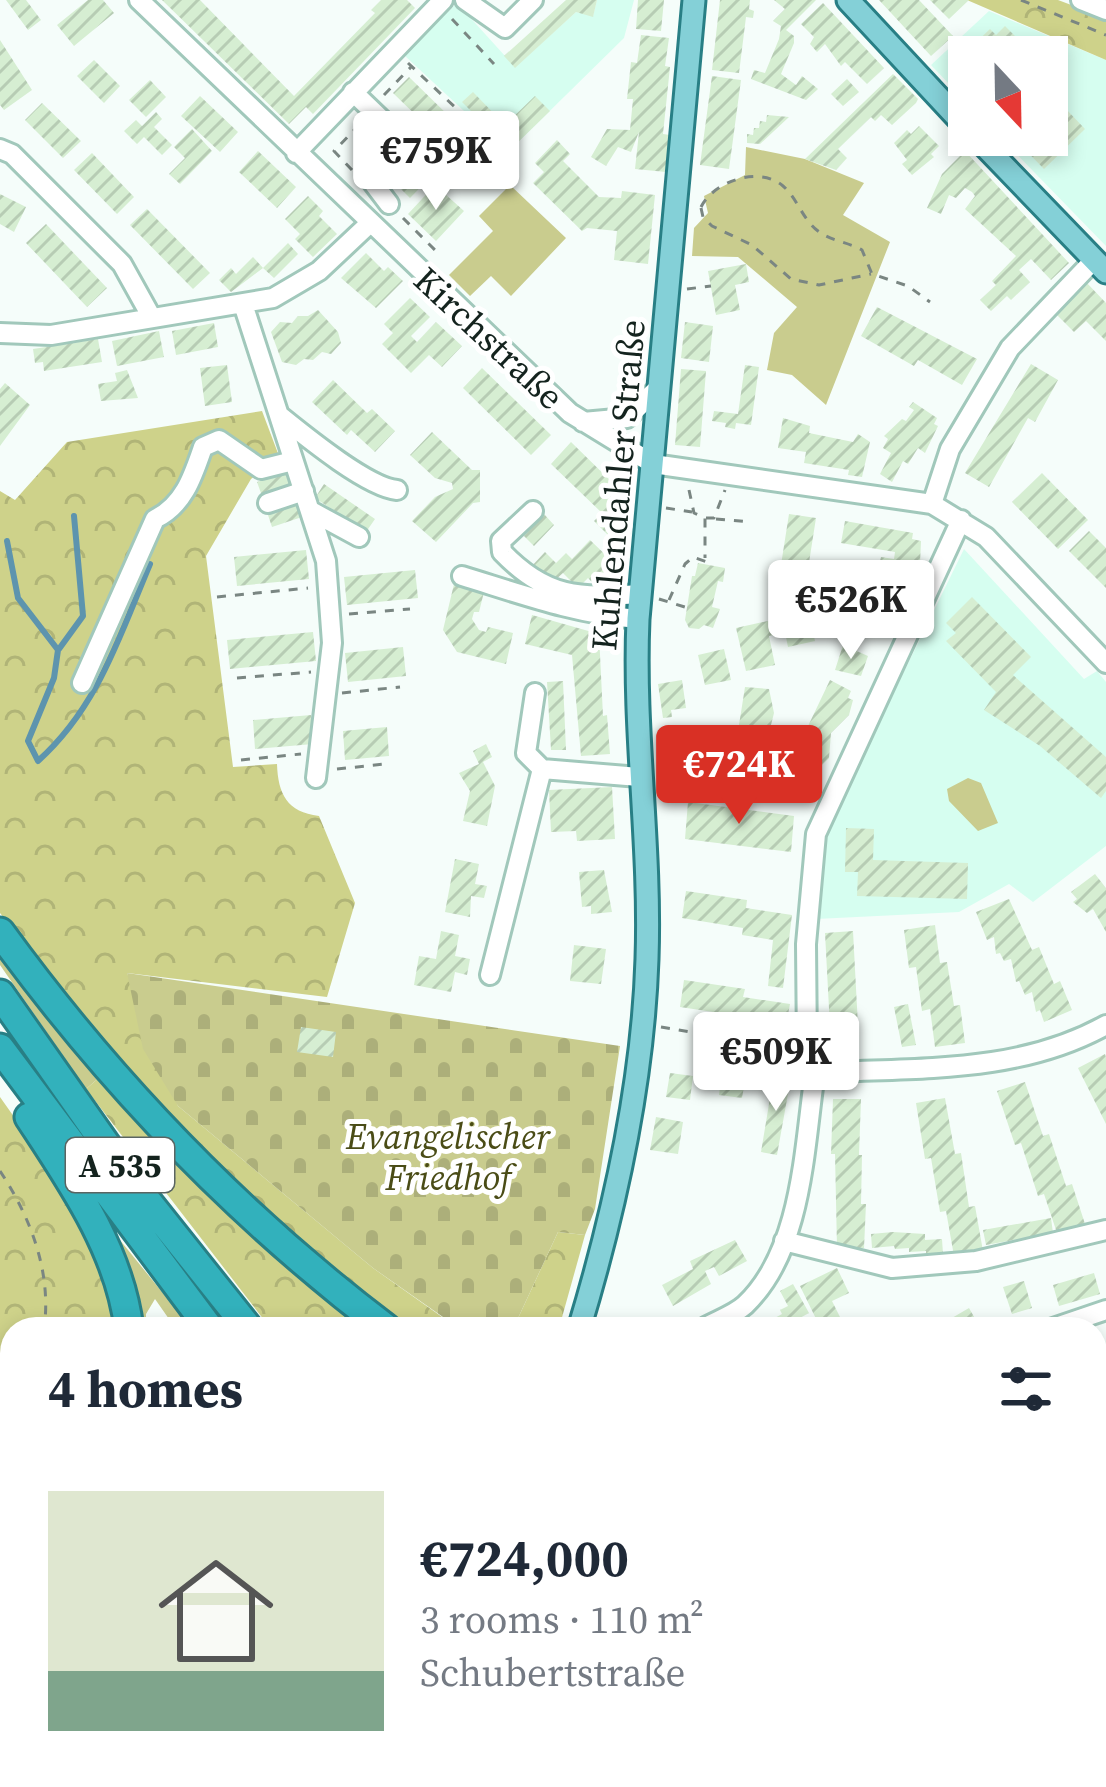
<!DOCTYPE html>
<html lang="en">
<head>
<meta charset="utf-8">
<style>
  :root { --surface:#fff; --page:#f2f2f3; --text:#1f2937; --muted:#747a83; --line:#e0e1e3; --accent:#d93025 }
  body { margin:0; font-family:"Source Serif 4",serif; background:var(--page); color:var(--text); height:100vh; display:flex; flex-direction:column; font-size:45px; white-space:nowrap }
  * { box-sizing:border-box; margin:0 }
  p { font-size:39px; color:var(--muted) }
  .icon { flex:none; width:66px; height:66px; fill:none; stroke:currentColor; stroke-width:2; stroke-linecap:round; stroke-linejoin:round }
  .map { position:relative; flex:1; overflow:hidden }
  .details { position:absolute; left:0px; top:1317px; width:1107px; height:471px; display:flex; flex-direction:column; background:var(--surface); border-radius:36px 36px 0 0; box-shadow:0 6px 18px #0003 }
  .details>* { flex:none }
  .needle { width:78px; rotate:158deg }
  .tools { position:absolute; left:948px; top:36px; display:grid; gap:24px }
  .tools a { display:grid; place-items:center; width:120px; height:120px; border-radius:0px; background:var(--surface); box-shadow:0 6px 18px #0003; font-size:60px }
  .price { position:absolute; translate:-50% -102px; padding:0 27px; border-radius:12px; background:#fff; color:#222; font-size:39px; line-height:78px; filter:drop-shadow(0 3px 6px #0008) }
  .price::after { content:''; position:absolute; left:50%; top:72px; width:36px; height:27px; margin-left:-18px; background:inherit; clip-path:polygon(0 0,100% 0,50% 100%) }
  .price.selected { background:var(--accent); color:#fff }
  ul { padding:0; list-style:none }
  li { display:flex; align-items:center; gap:36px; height:300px; padding:0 48px }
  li+li { border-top:3px solid var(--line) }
  li span { display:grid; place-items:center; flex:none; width:336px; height:240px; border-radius:0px; color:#555 }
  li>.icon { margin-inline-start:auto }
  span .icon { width:144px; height:144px; fill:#fffc; stroke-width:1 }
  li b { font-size:51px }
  h2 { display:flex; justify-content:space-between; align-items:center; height:144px; padding:0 48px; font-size:51px }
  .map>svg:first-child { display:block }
</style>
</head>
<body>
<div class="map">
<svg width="1106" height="1787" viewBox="0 0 1106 1787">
  <defs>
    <pattern id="forest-crowns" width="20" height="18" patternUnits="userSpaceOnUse" patternTransform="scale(3)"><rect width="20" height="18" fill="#ced28a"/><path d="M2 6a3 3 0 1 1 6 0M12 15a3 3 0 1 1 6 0" fill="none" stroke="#b0b477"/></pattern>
    <pattern id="cemetery-stones" width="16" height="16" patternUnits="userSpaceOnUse" patternTransform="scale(3)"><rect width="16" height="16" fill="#c9cc8e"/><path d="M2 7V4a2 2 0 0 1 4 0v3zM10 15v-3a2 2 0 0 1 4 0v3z" fill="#acaf7a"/></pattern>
    <pattern id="building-hatch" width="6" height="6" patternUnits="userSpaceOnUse" patternTransform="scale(3)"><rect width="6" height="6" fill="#d6eed2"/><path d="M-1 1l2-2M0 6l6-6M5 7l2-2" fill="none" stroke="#b7ccb4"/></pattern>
  </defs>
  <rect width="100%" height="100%" fill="#f5fdfa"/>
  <path fill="#d6fef0" d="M 597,0 L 634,0 L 624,38 L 508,152 L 404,55 L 457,3 L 515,67 L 576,12 L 593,16 Z
    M 989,11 L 1106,60 L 1106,246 L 998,135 L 1047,135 L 1047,57 L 969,57 L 969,105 L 931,65 Z
    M 964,549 L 1084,679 L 1097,671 L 1106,682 L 1106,846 L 1033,902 L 1009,884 L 959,912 L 816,919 L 826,831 Z"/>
  <path fill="#c9cc8e" d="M 746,147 L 805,159 L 864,183 L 843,215 L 890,242 L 826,405 L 792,375 L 767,370 L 774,333 L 797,307 L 738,257 L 692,256 L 694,228 L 708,213 L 704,196 L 745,175 Z
    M 510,185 L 566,238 L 511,296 L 491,276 L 470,296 L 449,275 L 493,231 L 479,216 Z
    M 968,778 L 981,783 L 998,823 L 978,831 L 949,801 L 947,789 Z
    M 0,949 L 101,1076 L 86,1089 L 0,965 Z
    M 111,1229 L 192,1329 L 176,1329 L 155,1299 L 146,1314 L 146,1329 L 141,1329 Z"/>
  <path fill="url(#forest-crowns)" d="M 967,0 L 1058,0 L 1106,18 L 1106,60 Z
    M 262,411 L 279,456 L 251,479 L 206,556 L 233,767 L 277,764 C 278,794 287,812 319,816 L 355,903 L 327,997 L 127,973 L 178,1106 L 373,1268 L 452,1324 L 480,1329 L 408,1329 L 272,1222 L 162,1114 L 0,913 L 0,491 L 15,500 L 67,442 Z
    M 101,1076 L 370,1329 L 271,1329 L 86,1089 Z
    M 0,1097 L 36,1148 L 100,1262 L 115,1329 L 12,1329 L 12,1587 L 0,1549 Z
    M 558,1232 L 585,1235 L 561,1321 L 556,1329 L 513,1329 Z
    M 1106,1556 L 1106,1787 L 924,1787 L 936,1776 L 1095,1776 L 1095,1557 Z"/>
  <path fill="url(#cemetery-stones)" d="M 127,973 L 620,1046 L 595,1209 L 585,1235 L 558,1232 L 513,1329 L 453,1324 L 373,1268 L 178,1106 L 143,1049 Z"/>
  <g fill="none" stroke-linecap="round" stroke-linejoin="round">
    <path stroke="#5d94ae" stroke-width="6" d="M 7,541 L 18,598 L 58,650 L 54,678 L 28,741 L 38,761 C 98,707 119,637 150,564
      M 59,649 L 83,616 L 74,516"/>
  </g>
  <path fill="url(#building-hatch)" d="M 6,0 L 26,0 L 41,20 L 28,30 Z
    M 88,0 L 103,0 L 114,13 L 74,46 L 57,25 Z
    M 162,0 L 200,0 L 294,96 L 375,13 L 371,10 L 381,0 L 407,0 L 415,8 L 313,114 L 306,107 L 289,124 Z
    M 597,0 L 593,17 L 576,12 L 515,68 L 504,56 L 566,0 Z
    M 638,0 L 664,0 L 661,31 L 636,29 Z
    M 720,0 L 750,0 L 749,9 L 754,11 L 753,18 L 746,17 L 739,73 L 712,70 Z
    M 774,0 L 816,0 L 786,30 L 794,36 L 794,43 L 781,74 L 796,85 L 802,76 L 818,89 L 806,100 L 751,79 L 754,70 L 765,73 L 779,39 L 781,26 L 773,21 L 785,9 Z
    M 879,0 L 919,0 L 953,36 L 931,56 Z
    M 930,0 L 969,0 L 949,19 Z
    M 823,3 L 884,68 L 867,84 L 845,62 L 841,66 L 825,44 L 817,52 L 810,44 L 814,37 L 801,24 Z
    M 1005,26 L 1023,44 L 1013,53 L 1017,57 L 969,57 L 969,91 L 948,69 L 990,29 L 996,35 Z
    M 641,35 L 669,38 L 665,66 L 670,67 L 663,134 L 670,135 L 666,172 L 635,169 L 639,132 L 631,152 L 618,147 L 606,166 L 591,157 L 607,129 L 630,130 L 633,99 L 627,99 L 631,62 L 637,63 Z
    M 0,40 L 32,90 L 4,110 L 0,105 Z
    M 94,60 L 120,86 L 104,103 L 77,76 Z
    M 893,74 L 918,99 L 916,103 L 892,125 L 881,115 L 875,121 L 871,117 L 838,149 L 847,158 L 836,170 L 805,159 Z
    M 712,76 L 741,80 L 729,169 L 700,165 Z
    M 409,77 L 453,120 L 456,117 L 473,133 L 410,198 L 395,183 L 401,177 L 395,171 L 433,132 L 393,93 Z
    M 847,79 L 859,92 L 843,106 L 831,94 Z
    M 150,80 L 166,97 L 146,117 L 129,100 Z
    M 1047,89 L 1085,129 L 1044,169 L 1011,135 L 1047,135 Z
    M 473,92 L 505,125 L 535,96 L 550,111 L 510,150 L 462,102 Z
    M 200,96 L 238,132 L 220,152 L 181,116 Z
    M 42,103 L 81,141 L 63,158 L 25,120 Z
    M 156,112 L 162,119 L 154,127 L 172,145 L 162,155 L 144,137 L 137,144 L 124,131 L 136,120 L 142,126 Z
    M 767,115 L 789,117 L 760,144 L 747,143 L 747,134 L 753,135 L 754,128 L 759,128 L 760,121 L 766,122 Z
    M 919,126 L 939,146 L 931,154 L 934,157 L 912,175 L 902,164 L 907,160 L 894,143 L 907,130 L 911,134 Z
    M 192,129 L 212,151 L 180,184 L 169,174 L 185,158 L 174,147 Z
    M 557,140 L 570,154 L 563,161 L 599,197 L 621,198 L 622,191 L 655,195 L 648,264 L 614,260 L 617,231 L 587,228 L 582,231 L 533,183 L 544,172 L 535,163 Z
    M 258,151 L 296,187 L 277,208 L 239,172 Z
    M 965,151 L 1069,263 L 1051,280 L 1031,259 L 1019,270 L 1030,282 L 1011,300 L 1007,296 L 991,311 L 980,300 L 996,285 L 992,281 L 1016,256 L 965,209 L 975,196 L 972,192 L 965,188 L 956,198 L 949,195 L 941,214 L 927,208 L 942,174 Z
    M 92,153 L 134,197 L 117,214 L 74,170 Z
    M 435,185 L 464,211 L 436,241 L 408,214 Z
    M 0,194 L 26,207 L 14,232 L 0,224 Z
    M 308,196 L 323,211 L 319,216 L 337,234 L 313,257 L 295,239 L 300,234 L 285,219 Z
    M 147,209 L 210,273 L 193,289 L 130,225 Z
    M 46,224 L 107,288 L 87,307 L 26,243 Z
    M 288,243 L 298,254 L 274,278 L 263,268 Z
    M 366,253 L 384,271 L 388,267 L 403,281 L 376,308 L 341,278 Z
    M 253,257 L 263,268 L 231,292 L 219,280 L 231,268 L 236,274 Z
    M 746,264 L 749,282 L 735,285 L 740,310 L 716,315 L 708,271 Z
    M 1086,282 L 1106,303 L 1106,341 L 1086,321 L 1074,332 L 1055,313 Z
    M 410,298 L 430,317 L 411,336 L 417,342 L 436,322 L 462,346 L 442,367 L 429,355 L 411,373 L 382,344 L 393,333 L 384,324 Z
    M 877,307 L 977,359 L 962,385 L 918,360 L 914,366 L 861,336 Z
    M 318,310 L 338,332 L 341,343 L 331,354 L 322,352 L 313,360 L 304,359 L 296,365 L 282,362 L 271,332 L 280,322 L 292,323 L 298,316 L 308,316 Z
    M 685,322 L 713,326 L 709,362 L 681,358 Z
    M 214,323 L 218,347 L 176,355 L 172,331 Z
    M 159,331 L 164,357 L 117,366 L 112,341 Z
    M 98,339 L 102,362 L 44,371 L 43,362 L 35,363 L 33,349 Z
    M 1031,364 L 1058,380 L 1035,422 L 1028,418 L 989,487 L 965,473 Z
    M 227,365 L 232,402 L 205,406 L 200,368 Z
    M 745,365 L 759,367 L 751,425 L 736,423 L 735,429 L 725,427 L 726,423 L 712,421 L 714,411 L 738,414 Z
    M 482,368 L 551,435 L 531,455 L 463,388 Z
    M 681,369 L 706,371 L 700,447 L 675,445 Z
    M 127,370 L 138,398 L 101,401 L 98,384 L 117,381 L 115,373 Z
    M 333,380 L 367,413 L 372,409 L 395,431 L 375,452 L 351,430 L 347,435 L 312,402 Z
    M 5,383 L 30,405 L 0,446 L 0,389 Z
    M 913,402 L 937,418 L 934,424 L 938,426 L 925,453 L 918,448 L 908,464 L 903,461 L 892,482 L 880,474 L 891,453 L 883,448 L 888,439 L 884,436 L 902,419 L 906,421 L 914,410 L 909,407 Z
    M 783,418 L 810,426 L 809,433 L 853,442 L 858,434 L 870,442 L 862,477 L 848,475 L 849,470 L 804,463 L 806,452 L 778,448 Z
    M 432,432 L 472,470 L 480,470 L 480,502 L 473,503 L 436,542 L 412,521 L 435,497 L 453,489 L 452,483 L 435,478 L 410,455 Z
    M 571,442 L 622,492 L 614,501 L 625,512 L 619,518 L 624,523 L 610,537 L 594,521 L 602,513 L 551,464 Z
    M 286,472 L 291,485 L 262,496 L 257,482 Z
    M 1042,473 L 1088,520 L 1058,549 L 1012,502 Z
    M 324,484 L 375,519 L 366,532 L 315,498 Z
    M 297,502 L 302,517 L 272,527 L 267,512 Z
    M 544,514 L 554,525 L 534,546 L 523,535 Z
    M 789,514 L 816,518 L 805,588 L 778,584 Z
    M 845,521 L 913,533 L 912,539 L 921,541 L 920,564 L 906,562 L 901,593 L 876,589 L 874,598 L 855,595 L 860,562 L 879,565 L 881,557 L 894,559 L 895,552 L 841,543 Z
    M 1089,531 L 1106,548 L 1106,588 L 1069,551 Z
    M 590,540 L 614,563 L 594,584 L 588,578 L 578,588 L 563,573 L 553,582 L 530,568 L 545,552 L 556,563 L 566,553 L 572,559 Z
    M 306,550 L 309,579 L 237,586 L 234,557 Z
    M 698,563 L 725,568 L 723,582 L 718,581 L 712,607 L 720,609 L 713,628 L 704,625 L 699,629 L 689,628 L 685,620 L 692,576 L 695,576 Z
    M 415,570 L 418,598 L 347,605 L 344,577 Z
    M 455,580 L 485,588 L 479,612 L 474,612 L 472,619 L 479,630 L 486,632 L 488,627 L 513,633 L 506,664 L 457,652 L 443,630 Z
    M 972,597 L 1031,657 L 1013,675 L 1106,757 L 1106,791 L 1101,798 L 1040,746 L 984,710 L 996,692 L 946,641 L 956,633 L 946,623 Z
    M 532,615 L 599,634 L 603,716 L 607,715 L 610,754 L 581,756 L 572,655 L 525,644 Z
    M 810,617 L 815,641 L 788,647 L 783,623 Z
    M 777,619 L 780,634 L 769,636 L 775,665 L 746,671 L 736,628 Z
    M 313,632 L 316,661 L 230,669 L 227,640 Z
    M 843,645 L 868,656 L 861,676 L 835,670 Z
    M 403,647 L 406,676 L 348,682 L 345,653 Z
    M 724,649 L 731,680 L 705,685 L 698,655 Z
    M 682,680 L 686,708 L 671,710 L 672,717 L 663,718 L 658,684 Z
    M 830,680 L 851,691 L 848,698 L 853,700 L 849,715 L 831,733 L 829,758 L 811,776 L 789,766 Z
    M 563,681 L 566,750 L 551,750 L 547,682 Z
    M 745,687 L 769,689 L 774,713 L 770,729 L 760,728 L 758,743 L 765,744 L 767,760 L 762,775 L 755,775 L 754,782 L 731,780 L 736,725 L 739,725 Z
    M 311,715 L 313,744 L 255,749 L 253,720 Z
    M 387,727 L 389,756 L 345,760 L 343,731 Z
    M 486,744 L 492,757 L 483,762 L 495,786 L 487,826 L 463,821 L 470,791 L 459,773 L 479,764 L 473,751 Z
    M 612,787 L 615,839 L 577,841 L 576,831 L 551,832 L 549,790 Z
    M 688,802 L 794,816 L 791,852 L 685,839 Z
    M 846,828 L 874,829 L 873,860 L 968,863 L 967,899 L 857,896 L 858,872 L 845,872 Z
    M 455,859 L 479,864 L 475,884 L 487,886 L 484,898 L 471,896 L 470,917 L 445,912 Z
    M 604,870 L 612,912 L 591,914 L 591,906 L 582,907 L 579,872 Z
    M 1095,874 L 1106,888 L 1106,932 L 1093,909 L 1087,913 L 1073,902 L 1077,899 L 1071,892 Z
    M 686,891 L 747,900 L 746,908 L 792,915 L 783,988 L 768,986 L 773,940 L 742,935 L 743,928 L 682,918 Z
    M 1009,899 L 1032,950 L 1039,947 L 1054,984 L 1060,981 L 1072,1010 L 1044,1022 L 1040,1010 L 1036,1012 L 1032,992 L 1025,995 L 1019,981 L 1016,982 L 1011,959 L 1004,961 L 1000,953 L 996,954 L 994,937 L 987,940 L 976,912 Z
    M 935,925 L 940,963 L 947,962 L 954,1006 L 960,1005 L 965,1043 L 935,1047 L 930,1009 L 922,1011 L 916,967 L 909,968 L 904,930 Z
    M 441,931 L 459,935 L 455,956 L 470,959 L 467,975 L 455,972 L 451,992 L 414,985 L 419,956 L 436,959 Z
    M 853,931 L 859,1045 L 831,1046 L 825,933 Z
    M 574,945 L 606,949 L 601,984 L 570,981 Z
    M 684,980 L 745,989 L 743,997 L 790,1004 L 785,1031 L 739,1024 L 740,1016 L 680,1007 Z
    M 908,1004 L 916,1045 L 902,1047 L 894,1007 Z
    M 301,1027 L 336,1032 L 333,1057 L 297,1052 Z
    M 1105,1054 L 1106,1057 L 1106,1124 L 1078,1068 Z
    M 722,1071 L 746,1075 L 742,1098 L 719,1095 Z
    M 670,1073 L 693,1076 L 690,1100 L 666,1097 Z
    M 774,1074 L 791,1077 L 777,1155 L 761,1152 Z
    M 1025,1082 L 1043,1136 L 1049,1134 L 1066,1186 L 1072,1184 L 1086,1227 L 1058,1236 L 1044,1194 L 1038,1196 L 1021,1143 L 1015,1145 L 997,1091 Z
    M 945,1098 L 955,1154 L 961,1153 L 969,1207 L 975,1206 L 983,1251 L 954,1256 L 946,1211 L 940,1212 L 931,1158 L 925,1159 L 916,1103 Z
    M 833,1099 L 861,1099 L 859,1155 L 862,1155 L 861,1204 L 866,1204 L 864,1248 L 837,1248 L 835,1154 L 831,1154 Z
    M 656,1117 L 683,1122 L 678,1154 L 650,1150 Z
    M 1051,1218 L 1053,1233 L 986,1245 L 983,1230 Z
    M 893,1232 L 925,1234 L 925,1240 L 942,1239 L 943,1254 L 926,1255 L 926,1251 L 909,1252 L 909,1248 L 895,1249 L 894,1246 L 872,1248 L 871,1234 Z
    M 735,1240 L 747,1261 L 719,1276 L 714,1267 L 705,1271 L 711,1284 L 673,1306 L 662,1285 L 693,1269 L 690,1261 Z
    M 837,1268 L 849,1293 L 832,1301 L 840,1317 L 820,1327 L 800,1286 Z
    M 1094,1273 L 1100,1294 L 1059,1306 L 1053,1285 Z
    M 1024,1281 L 1032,1308 L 1012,1314 L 1003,1287 Z
    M 793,1284 L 809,1313 L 787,1325 L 790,1329 L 755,1329 L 782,1314 L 780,1310 L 788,1306 L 780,1291 Z
    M 969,1308 L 981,1329 L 949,1329 L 945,1322 Z"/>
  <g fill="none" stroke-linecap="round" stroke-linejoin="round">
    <defs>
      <path id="minor" d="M 139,0 L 570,413 L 653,464 L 932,504 L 986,537 L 1106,663
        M 465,0 L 505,28 L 533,0
        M 1081,0 L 1106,10
        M 353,92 L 405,142 L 370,179 L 389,204
        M 0,149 L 12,154 L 122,264 L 152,318
        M 296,153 L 443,0
        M 243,304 L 326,561 L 332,643 L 316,778
        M 0,333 L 51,335 L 273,298 L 319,271 L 369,224
        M 279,415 C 305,436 367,487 397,490
        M 583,422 L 627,418 L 659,387
        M 268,503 L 304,491
        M 932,504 L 950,449 L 1010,348 L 1094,260
        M 311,511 L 359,537
        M 533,511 L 501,541 L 502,552 C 546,598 579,598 640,594
        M 462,576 C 521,594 575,614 638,619
        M 82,683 L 155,519 C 184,505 193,476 203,447 L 219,440 L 261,469 L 293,461
        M 535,693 L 526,753 L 542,769
        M 490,975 L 542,769 L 639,777
        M 815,1073 C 914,1067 1016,1075 1106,1025
        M 784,1241 L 892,1268 L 976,1261 L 1106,1230
        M 704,1328 C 716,1321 734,1315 745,1305 C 803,1250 804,1146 815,1073 L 807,1051 L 806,944 L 816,834 L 961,520
        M 1050,1329 L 1106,1310"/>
      <path id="major" d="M 848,0 L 969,130
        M 974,135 L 1106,272
        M 579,1329 C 615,1210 643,1083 647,959 C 651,845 633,732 638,619 L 694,0
        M 280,1787 L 289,1776"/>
      <path id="highway" d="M 0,932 C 110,1083 238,1216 387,1329
        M 0,994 L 135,1186 L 249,1329
        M 0,1048 L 210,1329
        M 29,1117 C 71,1181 120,1251 129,1329
        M 233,1776 L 238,1787
        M 256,1776 L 269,1787
        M 612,1776 L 622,1787
        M 652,1776 L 662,1787
        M 773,1776 L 780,1787"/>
    </defs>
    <use href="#minor" stroke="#a1c8bb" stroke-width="24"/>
    <use href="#major" stroke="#287f85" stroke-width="27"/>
    <use href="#highway" stroke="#287f85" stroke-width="33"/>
    <path stroke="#7a8682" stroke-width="3" stroke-dasharray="9 9" stroke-linecap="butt" d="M 1021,0 L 1106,35
      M 452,19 L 494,64
      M 408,63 L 508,157
      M 384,95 L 411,67
      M 352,170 L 334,151 L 359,125
      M 701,207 C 713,182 759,165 783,186 C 798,199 802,219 818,231 C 831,241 848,242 862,250 L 872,274 L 908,286 L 930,302
      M 701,208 L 703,217 L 712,226 L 752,245 L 791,279 L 819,285 L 871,274
      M 403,218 L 439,254
      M 687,289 L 711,286
      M 689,490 L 694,513 L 705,518 L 705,558
      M 666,508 L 692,512
      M 706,518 L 714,518 L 725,490
      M 716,519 L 751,522
      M 217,597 L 308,588
      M 659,599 L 688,608
      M 669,600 L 685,564 L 693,557 L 710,563
      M 349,614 L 410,609
      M 237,678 L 311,672
      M 342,693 L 400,687
      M 241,760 L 301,754
      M 337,769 L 385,764
      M 661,1027 L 788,1048
      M 0,1171 C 31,1218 52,1273 44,1329
      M 1095,1420 L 1106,1416
      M 7,1457 L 12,1440
      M 870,1776 L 877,1787"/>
    <use href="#minor" stroke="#fff" stroke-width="18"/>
    <use href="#major" stroke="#84d0d7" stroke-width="21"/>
    <use href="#highway" stroke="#32b1bc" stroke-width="27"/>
  </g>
  <g text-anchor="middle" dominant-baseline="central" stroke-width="10" stroke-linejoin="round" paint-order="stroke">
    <rect fill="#fff" stroke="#5a6562" stroke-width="3" x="66" y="1138" width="108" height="54" rx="9"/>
    <g font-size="33" font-weight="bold" fill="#14231e">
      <text x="120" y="1165">A 535</text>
    </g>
    <g font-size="36" fill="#14231e" stroke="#fff">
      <text transform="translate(489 338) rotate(43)">Kirchstraße</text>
      <text transform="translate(618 485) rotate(-85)">Kuhlendahler Straße</text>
    </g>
    <g font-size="36" font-style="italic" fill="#4a4c16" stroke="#fff">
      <text x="448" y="1136">Evangelischer<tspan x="448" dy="41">Friedhof</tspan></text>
    </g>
  </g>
</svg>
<div class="tools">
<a><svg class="needle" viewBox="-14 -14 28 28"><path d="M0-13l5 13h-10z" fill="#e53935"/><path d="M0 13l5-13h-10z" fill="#747a83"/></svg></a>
</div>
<b class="price" style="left:436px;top:213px">€759K</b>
<b class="price" style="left:851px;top:662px">€526K</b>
<b class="price selected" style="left:739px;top:827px">€724K</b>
<b class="price" style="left:776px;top:1114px">€509K</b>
<section class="details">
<h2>4 homes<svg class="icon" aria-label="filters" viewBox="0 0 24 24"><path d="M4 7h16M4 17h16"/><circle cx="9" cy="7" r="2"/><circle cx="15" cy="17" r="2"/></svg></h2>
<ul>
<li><span style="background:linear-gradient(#dfe7d0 75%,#7fa58c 0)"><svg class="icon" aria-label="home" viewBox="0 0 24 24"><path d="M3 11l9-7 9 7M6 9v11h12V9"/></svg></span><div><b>€724,000</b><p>3 rooms · 110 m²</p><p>Schubertstraße</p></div></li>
</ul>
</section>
</div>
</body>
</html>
